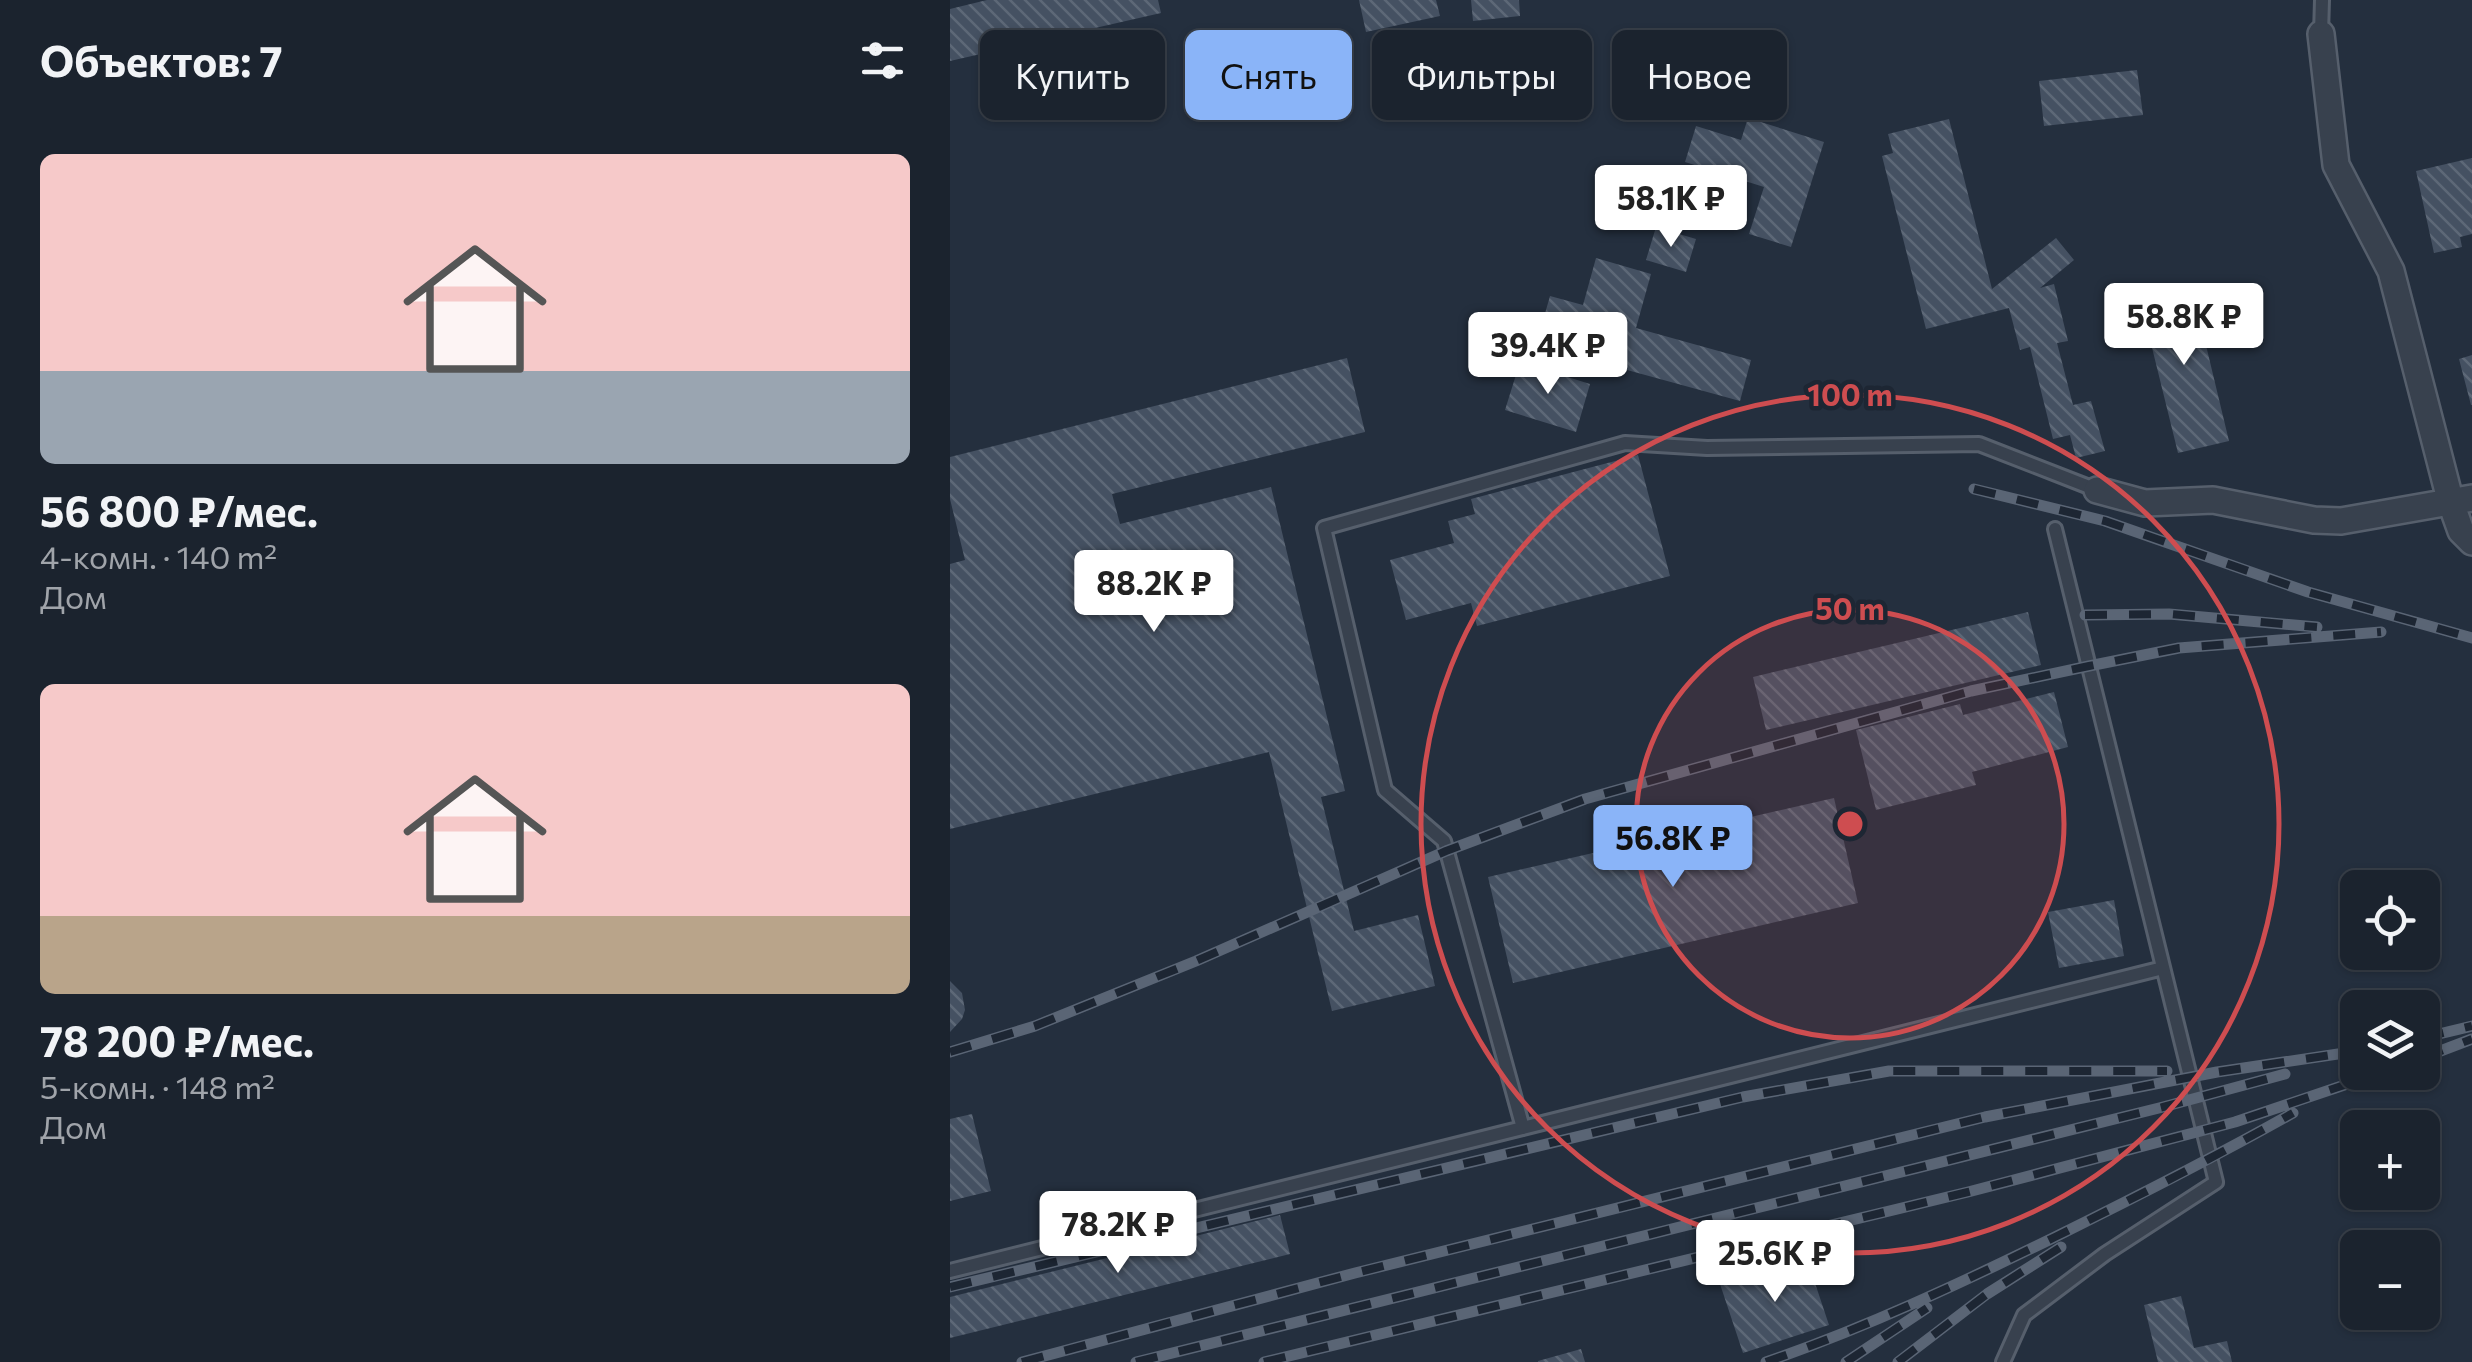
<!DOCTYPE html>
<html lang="ru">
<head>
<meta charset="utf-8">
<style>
  :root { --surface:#1b232e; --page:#282f3a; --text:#f1f3f6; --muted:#a0a4aa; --line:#39404a; --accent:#8ab4f8 }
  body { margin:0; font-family:Commissioner,sans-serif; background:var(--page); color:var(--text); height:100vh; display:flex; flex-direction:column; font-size:38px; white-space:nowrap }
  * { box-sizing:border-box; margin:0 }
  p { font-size:32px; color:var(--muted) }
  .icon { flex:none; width:55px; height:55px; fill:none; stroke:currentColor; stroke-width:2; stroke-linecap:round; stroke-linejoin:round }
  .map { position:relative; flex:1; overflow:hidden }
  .sheet { display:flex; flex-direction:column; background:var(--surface); width:950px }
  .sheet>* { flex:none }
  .hud { position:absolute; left:30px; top:30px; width:950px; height:90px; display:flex; gap:20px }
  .fabs { position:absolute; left:1390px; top:870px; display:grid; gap:20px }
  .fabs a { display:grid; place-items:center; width:100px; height:100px; border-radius:15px; background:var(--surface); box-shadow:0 2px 8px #0004,0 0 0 2px var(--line); font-size:50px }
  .price { position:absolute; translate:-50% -85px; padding:0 22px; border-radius:10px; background:#fff; color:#222; font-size:32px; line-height:65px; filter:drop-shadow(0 2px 5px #0008) }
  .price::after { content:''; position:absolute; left:50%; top:60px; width:30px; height:22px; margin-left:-15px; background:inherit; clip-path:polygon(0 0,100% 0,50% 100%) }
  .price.active { background:var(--accent); color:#111 }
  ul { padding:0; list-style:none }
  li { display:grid; align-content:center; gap:20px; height:530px; padding:0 40px }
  li span { display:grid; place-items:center; height:310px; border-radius:15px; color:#555 }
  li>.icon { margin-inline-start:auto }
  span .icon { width:180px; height:180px; fill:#fffc; stroke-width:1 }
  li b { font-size:42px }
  h2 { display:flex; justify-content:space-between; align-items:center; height:120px; padding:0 40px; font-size:42px }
  .pill { padding:0 35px; border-radius:15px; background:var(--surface); box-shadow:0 2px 8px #0004,0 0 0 2px var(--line); font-size:35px; line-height:90px }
  .pill.active { background:var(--accent); color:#111 }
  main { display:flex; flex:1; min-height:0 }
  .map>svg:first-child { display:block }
</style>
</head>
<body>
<main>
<section class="sheet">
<h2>Объектов: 7<svg class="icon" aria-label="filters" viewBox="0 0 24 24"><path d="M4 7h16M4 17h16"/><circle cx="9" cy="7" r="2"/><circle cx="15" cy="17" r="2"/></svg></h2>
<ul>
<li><span style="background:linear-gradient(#f6c9c9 70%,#9aa5b1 0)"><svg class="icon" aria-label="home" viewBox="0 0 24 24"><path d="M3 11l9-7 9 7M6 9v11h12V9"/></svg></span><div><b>56 800 ₽/мес.</b><p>4-комн. · 140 m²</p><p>Дом</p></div></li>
<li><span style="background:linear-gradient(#f6c9c9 75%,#b9a48a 0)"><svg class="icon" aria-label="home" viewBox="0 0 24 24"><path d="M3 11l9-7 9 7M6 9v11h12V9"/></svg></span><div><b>78 200 ₽/мес.</b><p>5-комн. · 148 m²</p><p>Дом</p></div></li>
</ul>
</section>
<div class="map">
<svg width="1522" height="1362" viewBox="0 0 1522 1362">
  <defs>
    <pattern id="building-back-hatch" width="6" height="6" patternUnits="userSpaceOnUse" patternTransform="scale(2.5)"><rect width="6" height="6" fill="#455162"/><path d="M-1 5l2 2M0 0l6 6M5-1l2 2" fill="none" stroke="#5d6877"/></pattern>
  </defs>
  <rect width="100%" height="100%" fill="#242f3e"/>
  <path fill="url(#building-back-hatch)" d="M 37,0 L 208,0 L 211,13 L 0,61 L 0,9 Z
    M 409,0 L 486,0 L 490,16 L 416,32 Z
    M 521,0 L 569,0 L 570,16 L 523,21 Z
    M 1187,70 L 1193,115 L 1094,126 L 1089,81 Z
    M 798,118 L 874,142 L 841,247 L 799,234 L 814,187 L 735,162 L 746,126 L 791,140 Z
    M 999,119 L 1042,289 L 1106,238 L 1124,260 L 1090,288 L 1104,284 L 1118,341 L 1107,343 L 1123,405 L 1141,401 L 1155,451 L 1126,458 L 1120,435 L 1103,439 L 1080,347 L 1070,350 L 1059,308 L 976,329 L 932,156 L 943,153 L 938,134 Z
    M 1522,158 L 1522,234 L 1510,237 L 1512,247 L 1484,253 L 1466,171 Z
    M 706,227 L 746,239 L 736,272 L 696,260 Z
    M 646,258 L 701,274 L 686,328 L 801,360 L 790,401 L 586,345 L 600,296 L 633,305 Z
    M 1241,283 L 1279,441 L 1228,453 L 1189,295 Z
    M 1522,355 L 1522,405 L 1521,405 L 1509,359 Z
    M 397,358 L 415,432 L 162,494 L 170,524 L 321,487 L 395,791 L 371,797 L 404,931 L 468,915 L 485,986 L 382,1011 L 319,752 L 0,829 L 0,564 L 15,560 L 0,499 L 0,457 Z
    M 570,362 L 640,384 L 626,432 L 555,410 Z
    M 688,455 L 720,576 L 527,626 L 521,603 L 456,620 L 440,560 L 504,543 L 498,521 L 525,514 L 521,499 Z
    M 1078,612 L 1091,665 L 816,730 L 803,677 Z
    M 1104,692 L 1118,747 L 1022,772 L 1026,785 L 926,810 L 906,730 L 1010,704 L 1013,715 Z
    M 884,798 L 908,903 L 563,983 L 538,877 Z
    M 1164,900 L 1174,956 L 1109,968 L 1098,912 Z
    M 0,981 L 12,993 L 15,1010 L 12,1019 L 0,1032 Z
    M 22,1114 L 41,1191 L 0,1201 L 0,1119 Z
    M 330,1215 L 340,1254 L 0,1338 L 0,1297 Z
    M 856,1256 L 879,1325 L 793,1353 L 770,1284 Z
    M 1231,1296 L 1244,1348 L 1277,1341 L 1282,1362 L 1208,1362 L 1194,1305 Z
    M 631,1349 L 635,1362 L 588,1362 L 588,1361 Z"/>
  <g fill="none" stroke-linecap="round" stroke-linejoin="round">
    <defs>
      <path id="lane" d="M 1371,34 L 1372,0
        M 573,1128 L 494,841 L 435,790 L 374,528 L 675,443 L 757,448 L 1029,444 L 1147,490
        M 0,1271 L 1213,968
        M 1053,1362 L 1074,1315 L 1155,1254 L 1266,1182 L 1105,529"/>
      <path id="street" d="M 1371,34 L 1386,165 L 1441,271 L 1501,503 L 1511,531 L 1522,542
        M 1147,490 L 1195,503 L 1263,500 L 1364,520 L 1391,521 L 1522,498"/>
    </defs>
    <use href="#lane" stroke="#565f6c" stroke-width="18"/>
    <use href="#street" stroke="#565f6c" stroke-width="30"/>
    <use href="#lane" stroke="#38414e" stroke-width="12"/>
    <use href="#street" stroke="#38414e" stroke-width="25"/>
    <defs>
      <path id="rail" d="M 1024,489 L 1155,521 L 1358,592 L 1522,638
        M 1135,615 L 1219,614 L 1367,627
        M 1472,1038 L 1522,1026
        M 0,1052 L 85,1026 L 246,961 L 496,851 L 635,799 L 1021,691 L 1139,666 L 1229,648 L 1431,632
        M 1472,1058 L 1522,1039
        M 0,1287 L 793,1097 L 939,1071 L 1217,1071
        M 72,1362 L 405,1273 L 1035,1117 L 1267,1072 L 1408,1051
        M 186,1362 L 1213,1107 L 1335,1074
        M 314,1362 L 1018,1192 L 1285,1122 L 1433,1072
        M 816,1362 C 915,1328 1011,1283 1105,1237 C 1186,1197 1265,1157 1343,1113
        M 896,1362 L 977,1308
        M 948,1362 L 1037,1294 L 1111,1247"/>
    </defs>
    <use href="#rail" stroke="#5a6575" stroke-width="11"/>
    <use href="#rail" stroke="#1d2633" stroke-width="8" stroke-dasharray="22" stroke-linecap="butt"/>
  </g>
  <circle cx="900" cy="824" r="214" fill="#ce4d50" fill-opacity=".12"/>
  <g fill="none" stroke="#ce4d50" stroke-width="5">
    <circle cx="900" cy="824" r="214"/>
    <circle cx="900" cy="824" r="429"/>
  </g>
  <circle cx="900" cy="824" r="15" fill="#ce4d50" stroke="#1d2633" stroke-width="5"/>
  <g font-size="30" text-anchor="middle" font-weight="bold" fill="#ce4d50" stroke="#1d2633" stroke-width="9" stroke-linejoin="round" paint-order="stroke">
    <text x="900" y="406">100 m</text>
    <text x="900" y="620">50 m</text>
  </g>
</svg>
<div class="fabs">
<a><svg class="icon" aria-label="locate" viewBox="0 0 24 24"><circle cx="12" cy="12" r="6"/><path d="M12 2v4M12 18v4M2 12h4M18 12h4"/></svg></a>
<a><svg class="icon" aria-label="layers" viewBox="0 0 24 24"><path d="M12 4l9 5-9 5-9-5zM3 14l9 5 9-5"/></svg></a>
<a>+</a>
<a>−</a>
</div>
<b class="price" style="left:721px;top:250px">58.1K ₽</b>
<b class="price" style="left:1234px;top:368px">58.8K ₽</b>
<b class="price" style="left:598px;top:397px">39.4K ₽</b>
<b class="price" style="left:204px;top:635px">88.2K ₽</b>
<b class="price active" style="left:723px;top:890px">56.8K ₽</b>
<b class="price" style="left:168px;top:1276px">78.2K ₽</b>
<b class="price" style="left:825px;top:1305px">25.6K ₽</b>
<div class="hud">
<a class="pill">Купить</a>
<a class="pill active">Снять</a>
<a class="pill">Фильтры</a>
<a class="pill">Новое</a>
</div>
</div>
</main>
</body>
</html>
